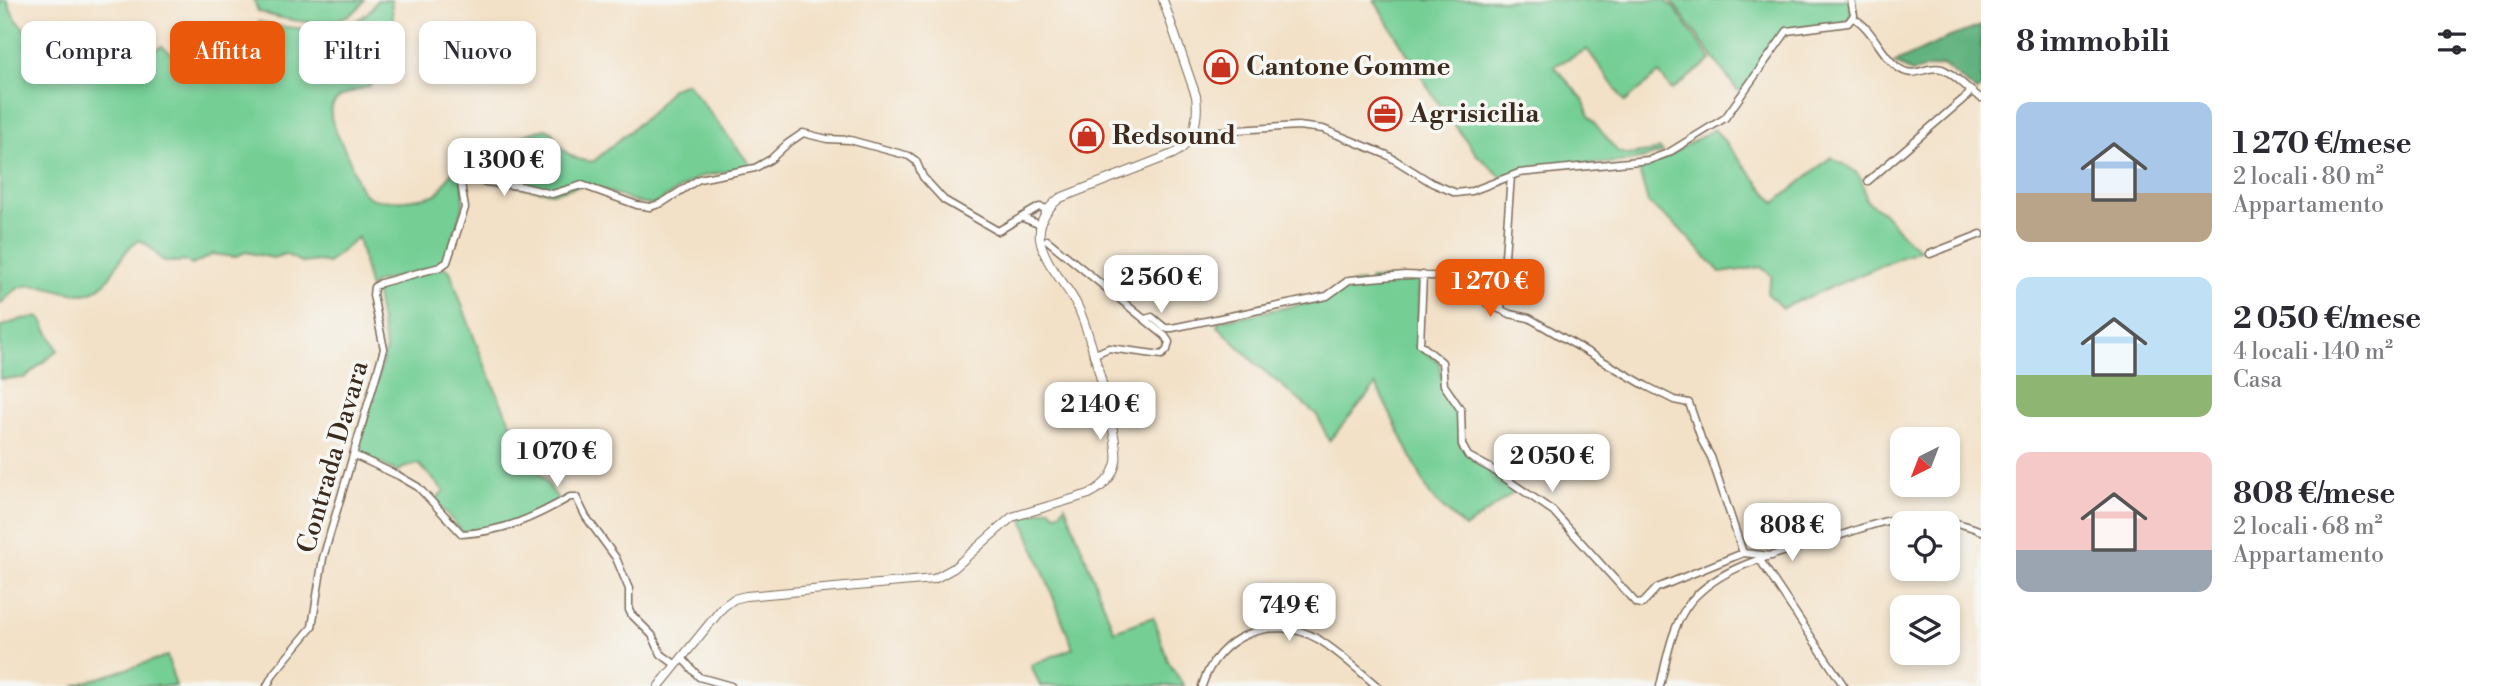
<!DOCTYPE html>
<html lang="it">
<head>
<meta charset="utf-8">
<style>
  :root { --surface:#fff; --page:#f2f2f3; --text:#2b2b33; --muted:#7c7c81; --accent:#ea580c }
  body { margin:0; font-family:"Libre Bodoni",serif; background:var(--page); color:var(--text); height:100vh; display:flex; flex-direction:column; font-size:26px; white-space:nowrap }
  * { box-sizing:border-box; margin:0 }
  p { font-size:23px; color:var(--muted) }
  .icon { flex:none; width:38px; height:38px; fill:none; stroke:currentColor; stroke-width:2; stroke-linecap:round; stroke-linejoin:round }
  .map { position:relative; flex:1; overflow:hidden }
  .details { display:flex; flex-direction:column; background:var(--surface); width:525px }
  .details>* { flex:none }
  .top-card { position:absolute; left:21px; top:21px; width:665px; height:63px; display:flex; gap:14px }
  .needle { width:46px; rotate:222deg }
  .fabs { position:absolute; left:1890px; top:427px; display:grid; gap:14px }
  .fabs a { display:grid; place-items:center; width:70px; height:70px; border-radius:14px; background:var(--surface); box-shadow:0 4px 10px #0003; font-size:35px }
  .price { position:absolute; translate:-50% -60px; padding:0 16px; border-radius:14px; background:#fff; color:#222; font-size:23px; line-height:46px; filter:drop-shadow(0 2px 4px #0008) }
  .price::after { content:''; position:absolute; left:50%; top:42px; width:21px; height:16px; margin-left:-10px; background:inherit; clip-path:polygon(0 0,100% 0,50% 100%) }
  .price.current { background:var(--accent); color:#fff }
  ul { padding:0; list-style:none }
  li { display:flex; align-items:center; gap:21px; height:175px; padding:0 35px }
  li span { display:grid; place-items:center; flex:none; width:196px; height:140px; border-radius:14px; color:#555 }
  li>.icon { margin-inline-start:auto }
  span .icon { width:84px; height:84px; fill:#fffc; stroke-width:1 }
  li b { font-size:30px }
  h2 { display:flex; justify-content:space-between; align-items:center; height:84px; padding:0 35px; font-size:30px }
  .chip { padding:0 24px; border-radius:14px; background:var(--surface); box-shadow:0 4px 10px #0003; font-size:24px; line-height:63px }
  .chip.current { background:var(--accent); color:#fff }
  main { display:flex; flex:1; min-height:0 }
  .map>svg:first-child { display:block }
</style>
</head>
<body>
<main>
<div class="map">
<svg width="1981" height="686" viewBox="0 0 1981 686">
  <rect width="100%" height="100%" fill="#f6f6f2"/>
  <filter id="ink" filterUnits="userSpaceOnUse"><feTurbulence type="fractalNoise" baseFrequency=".0143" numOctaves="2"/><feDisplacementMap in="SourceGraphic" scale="14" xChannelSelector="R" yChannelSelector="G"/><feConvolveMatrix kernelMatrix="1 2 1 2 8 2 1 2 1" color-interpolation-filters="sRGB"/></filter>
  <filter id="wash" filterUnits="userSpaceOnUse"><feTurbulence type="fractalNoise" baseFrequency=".00686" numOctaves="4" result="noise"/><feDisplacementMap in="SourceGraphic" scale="28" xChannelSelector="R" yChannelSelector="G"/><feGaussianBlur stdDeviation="1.57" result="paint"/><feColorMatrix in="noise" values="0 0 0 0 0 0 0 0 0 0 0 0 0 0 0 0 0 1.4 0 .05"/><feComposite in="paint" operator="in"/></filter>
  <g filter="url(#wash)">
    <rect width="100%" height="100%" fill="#f3e1c7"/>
    <path fill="#75cf95" stroke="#587c5a" stroke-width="2" d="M 0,0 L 7,0 C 9,5 11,11 14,16 C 21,27 32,32 25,46 L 36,57 L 46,60 C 65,47 80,67 97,70 C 116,73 117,58 131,55 C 135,54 138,55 142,55 C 149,54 155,49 162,46 L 179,60 L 197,58 L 205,53 L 221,53 L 226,47 L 223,40 L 231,32 L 240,37 L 243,43 L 261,40 L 266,37 L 259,22 C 293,30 358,39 377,0 L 391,0 L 393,17 L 388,34 L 381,43 L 381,60 L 369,77 L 371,85 C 354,93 322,94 333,124 C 337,136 344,147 349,159 C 362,194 360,204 405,200 C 413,199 428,198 436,194 C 444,188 446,179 452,172 C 458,164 466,155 475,149 C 483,144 491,147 500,144 C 517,139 528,132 546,129 L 552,132 C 558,149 575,163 594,161 L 651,113 L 672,88 L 687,83 L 751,166 L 699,177 L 655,204 L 642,204 L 587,184 L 553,193 L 463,176 L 463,207 L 446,260 L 439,265 L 374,283 L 370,290 L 358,237 L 328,263 L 319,261 L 303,263 L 285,254 L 273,258 L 246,252 L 234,257 L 213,254 L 192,265 L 186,261 C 149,266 165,251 139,240 C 118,251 114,284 92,292 C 72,300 44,280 21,287 C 14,289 6,299 0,304 Z
      M 254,0 L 364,0 C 348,32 285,22 258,11 Z
      M 1374,0 L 1665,0 L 1674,8 L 1711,60 L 1672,90 L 1659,73 L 1625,102 L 1587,49 L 1554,66 L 1583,99 L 1589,116 L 1617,151 L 1627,155 L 1655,151 L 1659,148 L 1663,152 C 1612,173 1552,154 1503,178 L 1477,155 L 1434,97 Z
      M 1671,0 L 1848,0 L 1851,13 L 1850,18 L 1842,23 L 1783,30 L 1741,91 L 1737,90 Z
      M 1714,129 L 1775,203 L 1831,157 C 1854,172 1862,168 1866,200 L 1886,215 L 1908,241 L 1921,249 L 1782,308 L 1767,293 L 1772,276 L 1761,267 L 1721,273 L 1677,226 L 1648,203 L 1638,166 L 1660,161 Z
      M 445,267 L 450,271 C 471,331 493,391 523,447 C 533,466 548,484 560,502 L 509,526 L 463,533 L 435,500 L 444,491 L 419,464 L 403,468 L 398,472 L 357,453 L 386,349 L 375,290 L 381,285 Z
      M 1371,279 L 1419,279 L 1418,345 L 1439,363 L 1443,387 L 1460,412 L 1460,446 L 1516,491 L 1465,528 L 1431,497 L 1376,385 L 1329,441 L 1317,415 L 1256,364 L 1217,325 L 1219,321 L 1324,300 C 1339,294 1345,283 1362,282 L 1363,286 L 1367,285 Z
      M 40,317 L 58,350 L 24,378 L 0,379 L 0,327 L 22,319 Z
      M 1065,505 L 1114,631 L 1153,617 L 1168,661 L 1184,686 L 1040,686 L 1031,665 L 1073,648 L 1022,517 L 1050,508 L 1055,514 L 1060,513 Z
      M 167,656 L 176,686 L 74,686 Z"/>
    <path fill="#60b27e" stroke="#4e6e4e" stroke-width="2" d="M 1981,26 L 1981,88 L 1976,91 L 1943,65 L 1912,72 L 1894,63 L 1950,37 Z"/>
  </g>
  <g filter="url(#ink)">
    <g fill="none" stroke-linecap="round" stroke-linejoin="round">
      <defs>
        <path id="street" d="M 1853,18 C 1871,26 1880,53 1896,66 C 1915,82 1924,64 1942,69 C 1956,74 1968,91 1981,98
          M 1193,130 L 1205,132 L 1298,126 L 1323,129 L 1387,155 L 1432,183 L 1456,193 L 1472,191 L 1519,173 L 1649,160 L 1668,153 L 1725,118 L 1787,31 L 1848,23 L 1854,15 L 1851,0
          M 1868,181 L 1968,95 L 1970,90
          M 1023,218 L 1041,225
          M 1047,240 L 1165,336 L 1169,342 L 1167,350 L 1162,355 L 1109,348 L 1093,355
          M 1930,254 L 1981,234
          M 1423,275 L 1420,344 L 1442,362 L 1444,385 L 1461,410 L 1462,445 L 1468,456 L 1490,468 L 1553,511 L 1636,603 L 1642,604 L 1657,588 L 1743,553 L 1772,556
          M 1501,309 L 1511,176
          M 1145,319 L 1152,317 L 1165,328 L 1172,328 L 1327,296 L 1349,280 L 1405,275 L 1455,277 L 1465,281 L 1488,304 L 1510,314 L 1529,318 L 1646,386 L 1674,400 L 1689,403 L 1702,441 L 1711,457 L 1743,553
          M 354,455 L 399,476 L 418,487 L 462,534 C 505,531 533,518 570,497 L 576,497 L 586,517 L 616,558 L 629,589 L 629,610 L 631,614 L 652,635 L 661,654 L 676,665
          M 1760,560 L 1844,686
          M 682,658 L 699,677 L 731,686
          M 267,686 L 274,673 L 312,627 L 323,558 L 384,349 L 373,295 L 374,287 L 381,283 L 440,267 L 447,262 L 465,208 L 461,183 L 463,178 L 467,176 L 486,182 L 520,186 L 552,194 L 582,185 L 637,205 L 650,207 L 662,203 L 699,179 L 755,168 L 771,159 L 787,144 L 803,133 L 827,139 L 850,140 L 909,156 L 916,161 L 923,177 L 944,200 L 998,231 L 1039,207 L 1048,209
          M 1202,686 C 1217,636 1271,613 1318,639 C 1339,652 1358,670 1377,686
          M 1660,686 C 1667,658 1672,624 1691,601 C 1724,563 1779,554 1825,540 C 1851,533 1876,521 1903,518 C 1925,516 1961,522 1981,531"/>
        <path id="secondary" d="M 659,686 L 723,607 L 734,599 L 746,596 L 934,579 L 954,568 L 1012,517 L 1089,494 C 1103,487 1113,477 1116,462 C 1120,441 1088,327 1077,305 C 1066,283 1044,264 1040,239 C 1038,222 1047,208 1060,198 L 1173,154 C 1194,144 1199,118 1196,96 L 1163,0"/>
      </defs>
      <use href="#street" stroke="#7b6a59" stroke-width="9"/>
      <use href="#secondary" stroke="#7b6a59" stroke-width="10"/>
      <use href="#street" stroke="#fff" stroke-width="6"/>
      <use href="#secondary" stroke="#fff" stroke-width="8"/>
    </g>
  </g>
  <defs>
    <symbol id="shop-ring" viewBox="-11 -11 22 22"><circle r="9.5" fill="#f6f6f2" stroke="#c8321e" stroke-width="1.5"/><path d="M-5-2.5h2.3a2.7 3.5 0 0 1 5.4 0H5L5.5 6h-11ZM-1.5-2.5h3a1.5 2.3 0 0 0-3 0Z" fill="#c8321e"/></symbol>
    <symbol id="office-ring" viewBox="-11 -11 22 22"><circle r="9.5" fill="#f6f6f2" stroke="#c8321e" stroke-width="1.5"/><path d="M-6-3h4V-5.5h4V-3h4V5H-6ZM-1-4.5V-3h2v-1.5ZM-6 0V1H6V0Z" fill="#c8321e"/></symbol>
  </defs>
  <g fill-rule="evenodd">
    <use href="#shop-ring" x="1202" y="48" width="38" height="38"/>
    <use href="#office-ring" x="1366" y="95" width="38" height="38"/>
    <use href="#shop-ring" x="1068" y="117" width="38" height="38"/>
  </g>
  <g text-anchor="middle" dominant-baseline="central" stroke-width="7" stroke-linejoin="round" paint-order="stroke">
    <g font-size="26" font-weight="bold" fill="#3b2a1e" stroke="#f6f6f2" text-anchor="start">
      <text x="1246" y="67">Cantone Gomme</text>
      <text x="1410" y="114">Agrisicilia</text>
      <text x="1112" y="136">Redsound</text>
    </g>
    <g font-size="26" fill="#3b2a1e" stroke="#f6f6f2">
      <text transform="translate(333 457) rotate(-74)">Contrada Davara</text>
    </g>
  </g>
</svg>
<div class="fabs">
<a><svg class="needle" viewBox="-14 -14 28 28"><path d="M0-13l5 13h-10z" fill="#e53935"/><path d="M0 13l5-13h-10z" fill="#7c7c81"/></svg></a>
<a><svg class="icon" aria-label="locate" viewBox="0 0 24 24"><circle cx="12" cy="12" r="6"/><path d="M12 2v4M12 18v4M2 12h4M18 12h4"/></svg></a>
<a><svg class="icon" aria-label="layers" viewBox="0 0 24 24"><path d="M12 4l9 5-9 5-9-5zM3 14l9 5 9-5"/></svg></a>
</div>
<b class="price" style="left:504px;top:198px">1 300 €</b>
<b class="price" style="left:1161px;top:315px">2 560 €</b>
<b class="price current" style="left:1490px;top:319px">1 270 €</b>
<b class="price" style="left:1100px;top:442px">2 140 €</b>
<b class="price" style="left:557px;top:489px">1 070 €</b>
<b class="price" style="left:1552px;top:494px">2 050 €</b>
<b class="price" style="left:1792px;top:563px">808 €</b>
<b class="price" style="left:1289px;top:643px">749 €</b>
<div class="top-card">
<a class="chip">Compra</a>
<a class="chip current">Affitta</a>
<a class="chip">Filtri</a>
<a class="chip">Nuovo</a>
</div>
</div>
<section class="details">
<h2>8 immobili<svg class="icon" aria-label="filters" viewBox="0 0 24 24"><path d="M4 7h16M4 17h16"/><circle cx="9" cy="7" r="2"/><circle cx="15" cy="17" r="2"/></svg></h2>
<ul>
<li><span style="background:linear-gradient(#a9c7e8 65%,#b9a48a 0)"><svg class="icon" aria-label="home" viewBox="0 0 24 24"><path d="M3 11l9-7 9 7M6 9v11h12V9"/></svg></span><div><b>1 270 €/mese</b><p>2 locali · 80 m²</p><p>Appartamento</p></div></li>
<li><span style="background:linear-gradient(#bfe0f5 70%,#8fb573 0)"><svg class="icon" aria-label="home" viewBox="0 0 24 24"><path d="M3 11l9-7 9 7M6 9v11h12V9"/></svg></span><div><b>2 050 €/mese</b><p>4 locali · 140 m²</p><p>Casa</p></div></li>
<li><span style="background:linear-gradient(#f6c9c9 70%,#9aa5b1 0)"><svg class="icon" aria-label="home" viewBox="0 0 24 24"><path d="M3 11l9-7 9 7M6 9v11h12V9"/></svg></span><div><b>808 €/mese</b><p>2 locali · 68 m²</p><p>Appartamento</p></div></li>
</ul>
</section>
</main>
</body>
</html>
